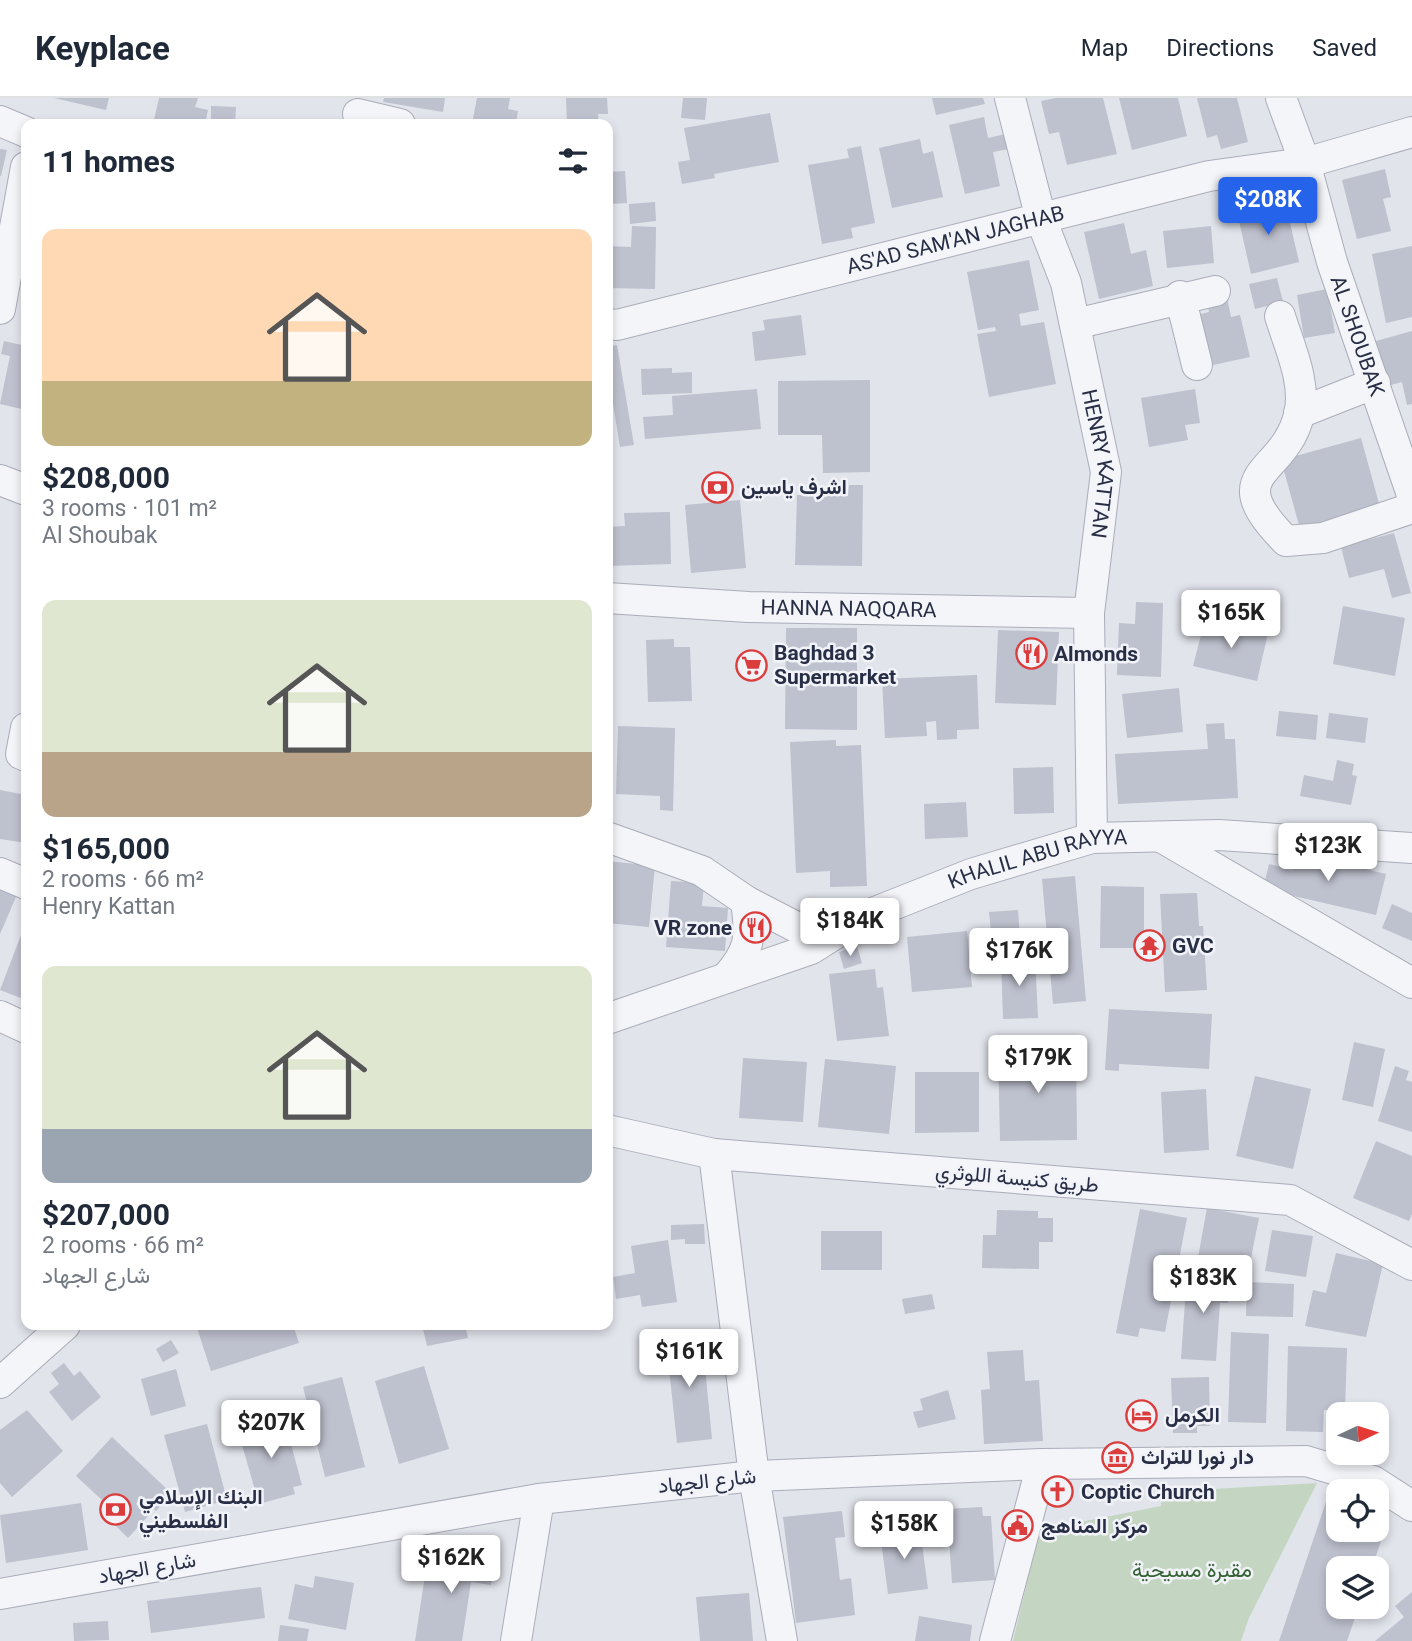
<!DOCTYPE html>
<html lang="en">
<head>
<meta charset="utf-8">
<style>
  :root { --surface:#fff; --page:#f2f2f3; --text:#1f2937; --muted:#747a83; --line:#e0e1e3; --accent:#2563eb }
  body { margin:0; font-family:Roboto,Vazirmatn,sans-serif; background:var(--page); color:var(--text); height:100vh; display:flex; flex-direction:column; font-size:26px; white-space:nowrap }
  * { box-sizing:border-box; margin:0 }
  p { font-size:23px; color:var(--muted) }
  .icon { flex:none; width:38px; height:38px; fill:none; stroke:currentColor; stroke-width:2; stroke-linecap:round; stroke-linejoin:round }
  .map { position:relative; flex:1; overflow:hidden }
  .sheet { position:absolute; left:21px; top:21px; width:592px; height:1211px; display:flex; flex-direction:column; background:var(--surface); border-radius:14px; box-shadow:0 4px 10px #0003 }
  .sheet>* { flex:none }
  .needle { width:46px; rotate:86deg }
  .controls { position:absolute; left:1326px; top:1304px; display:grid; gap:14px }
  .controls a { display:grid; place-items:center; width:63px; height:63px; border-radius:14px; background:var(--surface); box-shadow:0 4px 10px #0003; font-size:35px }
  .price { position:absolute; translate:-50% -60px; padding:0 16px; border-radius:7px; background:#fff; color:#222; font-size:23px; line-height:46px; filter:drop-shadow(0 2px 4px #0008) }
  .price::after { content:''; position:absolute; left:50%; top:42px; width:21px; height:16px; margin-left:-10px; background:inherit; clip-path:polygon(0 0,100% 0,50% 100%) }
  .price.selected { background:var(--accent); color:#fff }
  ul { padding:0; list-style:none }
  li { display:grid; align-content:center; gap:14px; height:371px; padding:0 21px }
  li span { display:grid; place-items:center; height:217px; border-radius:14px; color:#555 }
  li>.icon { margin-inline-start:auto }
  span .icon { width:126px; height:126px; fill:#fffc; stroke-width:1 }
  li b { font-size:30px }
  h2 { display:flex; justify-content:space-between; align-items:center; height:84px; padding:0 21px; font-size:30px }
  header { display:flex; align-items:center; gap:42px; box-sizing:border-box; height:98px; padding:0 35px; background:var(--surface); border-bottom:2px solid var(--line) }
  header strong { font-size:33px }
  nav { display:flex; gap:38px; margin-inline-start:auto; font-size:24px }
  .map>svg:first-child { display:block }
</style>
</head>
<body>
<header>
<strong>Keyplace</strong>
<nav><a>Map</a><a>Directions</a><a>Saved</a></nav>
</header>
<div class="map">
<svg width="1412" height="1543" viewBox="0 0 1412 1543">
  <rect width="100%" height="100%" fill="#e1e4eb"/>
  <path fill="#c4d6c2" d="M 1317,1385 L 1249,1520 L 1241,1543 L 1013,1543 L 1038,1439 L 1060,1428 L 1161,1408 L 1162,1394 Z"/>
  <path fill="#bec1ce" d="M 54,0 L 109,0 L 106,12 Z
    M 159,0 L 198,0 L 195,9 L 208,12 L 205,26 L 153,26 Z
    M 384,0 L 445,0 L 443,14 L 383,4 Z
    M 477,0 L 510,0 L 508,11 L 518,13 L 516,25 L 472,26 Z
    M 566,0 L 607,0 L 608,16 L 598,16 L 599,26 L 567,26 Z
    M 683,0 L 707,0 L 705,22 L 681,20 Z
    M 932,0 L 983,0 L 985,6 L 936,17 Z
    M 1056,0 L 1103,0 L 1117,56 L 1067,67 L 1059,34 L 1049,36 L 1041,3 Z
    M 1119,0 L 1178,0 L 1187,38 L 1132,52 Z
    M 1197,0 L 1237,0 L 1248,44 L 1221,51 L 1217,37 L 1207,40 Z
    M 211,8 L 236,9 L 235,26 L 211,26 Z
    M 770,15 L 779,64 L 714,76 L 715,80 L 682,86 L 678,64 L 690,62 L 684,30 Z
    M 984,19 L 988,40 L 1010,35 L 1014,50 L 993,54 L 1000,88 L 965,96 L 949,27 Z
    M 920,41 L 923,56 L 933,53 L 943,99 L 892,110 L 879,50 Z
    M 861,48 L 875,125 L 851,130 L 853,140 L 822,146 L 808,67 L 849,60 L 847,51 Z
    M 0,51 L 7,52 L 1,78 L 0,78 Z
    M 1385,71 L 1391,99 L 1383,101 L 1391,133 L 1357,141 L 1342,82 Z
    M 625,73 L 627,105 L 610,106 L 610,111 L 607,111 L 607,74 Z
    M 1285,103 L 1299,164 L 1251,176 L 1237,114 Z
    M 655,104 L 656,123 L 630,126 L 629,106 Z
    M 1124,125 L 1131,156 L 1146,152 L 1153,188 L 1099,201 L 1084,134 Z
    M 632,128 L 656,129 L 655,191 L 607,190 L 607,148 L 631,149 Z
    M 1211,128 L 1214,165 L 1167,170 L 1163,133 Z
    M 1412,148 L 1412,219 L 1386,225 L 1372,156 Z
    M 1029,162 L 1039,212 L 1019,216 L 1021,228 L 1044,224 L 1056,286 L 989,299 L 977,236 L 996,233 L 995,229 L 978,232 L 967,174 Z
    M 1277,180 L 1283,204 L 1255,211 L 1249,186 Z
    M 1327,191 L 1335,235 L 1304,240 L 1297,197 Z
    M 1227,200 L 1231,219 L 1240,217 L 1250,259 L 1204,269 L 1193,218 L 1209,214 L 1207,205 Z
    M 801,217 L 806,257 L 755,263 L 752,234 L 765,232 L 763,222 Z
    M 1412,233 L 1412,306 L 1407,307 L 1402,284 L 1387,288 L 1376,243 Z
    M 4,243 L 26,248 L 26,312 L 0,306 L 10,258 L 1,256 Z
    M 617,247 L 634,347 L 620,349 L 610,287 L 607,287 L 607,249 Z
    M 672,270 L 672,275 L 692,274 L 692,295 L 642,297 L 641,271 Z
    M 870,282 L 870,374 L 823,375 L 822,337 L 778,337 L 778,283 Z
    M 757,291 L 761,331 L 645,341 L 643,319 L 673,317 L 672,298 Z
    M 1195,291 L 1200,325 L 1185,327 L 1188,342 L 1149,349 L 1141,300 Z
    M 1361,340 L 1380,409 L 1302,438 L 1281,362 Z
    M 849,387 L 863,387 L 862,468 L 795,467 L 797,397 L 848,398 Z
    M 740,402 L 746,470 L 691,475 L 685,407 Z
    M 670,414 L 671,466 L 607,468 L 607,429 L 625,428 L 624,415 Z
    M 1394,435 L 1411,495 L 1392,500 L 1384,471 L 1349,480 L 1341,449 Z
    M 1136,504 L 1163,505 L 1161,579 L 1117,577 L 1119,525 L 1135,526 Z
    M 1343,508 L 1405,520 L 1395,578 L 1333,566 Z
    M 1210,521 L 1268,535 L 1257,583 L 1193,568 L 1202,533 L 1207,534 Z
    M 786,530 L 857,530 L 857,632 L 785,631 Z
    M 998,532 L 1059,534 L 1056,607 L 995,605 Z
    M 674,541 L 674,549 L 690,549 L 692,603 L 648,604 L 646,542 Z
    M 977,577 L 979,631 L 957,632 L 957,641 L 937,642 L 936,623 L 926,624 L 927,638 L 885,640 L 882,581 Z
    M 1179,590 L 1183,634 L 1127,640 L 1122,596 Z
    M 1279,613 L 1318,617 L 1316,642 L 1276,638 Z
    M 1329,615 L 1368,620 L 1365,645 L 1326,640 Z
    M 1224,625 L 1225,641 L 1235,641 L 1238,700 L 1118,706 L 1115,656 L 1208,651 L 1206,626 Z
    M 618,628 L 675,630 L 673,713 L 660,712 L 660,698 L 616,696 Z
    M 836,642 L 836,648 L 861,647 L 867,788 L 830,789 L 830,773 L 796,775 L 790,644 Z
    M 1337,662 L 1354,666 L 1352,677 L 1357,678 L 1351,707 L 1300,698 L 1304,677 L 1333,683 Z
    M 1053,669 L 1054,715 L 1014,716 L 1013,670 Z
    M 0,692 L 26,697 L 26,745 L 0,741 Z
    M 966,704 L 968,739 L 925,741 L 924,706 Z
    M 1296,754 L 1386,776 L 1376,817 L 1263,791 L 1269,766 L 1292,772 Z
    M 607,763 L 655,768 L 649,829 L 607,825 Z
    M 1075,778 L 1086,903 L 1053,906 L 1042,781 Z
    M 671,783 L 704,785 L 702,808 L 728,810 L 725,853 L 666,849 Z
    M 0,784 L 19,792 L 0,836 Z
    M 1101,788 L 1144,789 L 1144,850 L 1100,850 Z
    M 1197,795 L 1199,828 L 1203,828 L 1207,892 L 1165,894 L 1160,796 Z
    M 1392,806 L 1412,815 L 1412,843 L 1382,830 Z
    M 1018,812 L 1020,841 L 992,843 L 989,814 Z
    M 26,824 L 26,902 L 0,892 Z
    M 967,833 L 972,889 L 912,894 L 907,839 Z
    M 857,848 L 862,865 L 844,871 L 839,854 Z
    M 1035,859 L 1038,920 L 1003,921 L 1001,861 Z
    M 875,871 L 877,890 L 883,889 L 889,938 L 837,943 L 829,876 Z
    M 1109,911 L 1212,916 L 1209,971 L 1119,966 L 1119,973 L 1105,972 Z
    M 1354,944 L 1385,951 L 1373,1009 L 1342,1002 Z
    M 1076,952 L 1077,1042 L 1000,1043 L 998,953 Z
    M 743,960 L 807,964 L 803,1024 L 739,1020 Z
    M 825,961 L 896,968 L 889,1036 L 818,1029 Z
    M 1395,968 L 1409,973 L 1406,982 L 1412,984 L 1412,1034 L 1378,1023 Z
    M 915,974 L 979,974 L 979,1034 L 915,1035 Z
    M 1255,978 L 1311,991 L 1293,1071 L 1236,1058 Z
    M 1206,991 L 1209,1052 L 1164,1055 L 1161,994 Z
    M 1376,1043 L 1412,1058 L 1412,1116 L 1409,1123 L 1353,1100 Z
    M 1207,1110 L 1259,1120 L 1248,1175 L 1197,1165 Z
    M 1140,1111 L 1187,1120 L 1165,1234 L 1140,1230 L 1138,1239 L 1116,1235 Z
    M 997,1112 L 1038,1113 L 1038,1120 L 1053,1120 L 1053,1144 L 1039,1144 L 1039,1171 L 982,1170 L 983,1137 L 996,1137 Z
    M 704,1126 L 705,1146 L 685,1146 L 685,1141 L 671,1142 L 671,1127 Z
    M 1272,1132 L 1313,1138 L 1306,1179 L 1265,1173 Z
    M 821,1133 L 882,1133 L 882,1172 L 821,1172 Z
    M 668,1142 L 677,1204 L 642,1209 L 640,1197 L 616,1201 L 613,1179 L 635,1175 L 631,1148 Z
    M 1336,1155 L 1383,1166 L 1366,1239 L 1305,1228 L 1313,1192 L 1326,1195 Z
    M 1187,1175 L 1229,1178 L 1228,1205 L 1220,1205 L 1216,1263 L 1181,1261 Z
    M 1247,1184 L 1294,1186 L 1293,1219 L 1246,1218 Z
    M 932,1196 L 935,1211 L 905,1216 L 902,1201 Z
    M 196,1227 L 293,1227 L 299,1245 L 211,1273 Z
    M 422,1227 L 465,1227 L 468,1240 L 427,1248 Z
    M 1231,1234 L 1269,1236 L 1266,1325 L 1228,1324 Z
    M 702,1238 L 712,1341 L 677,1345 L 666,1242 Z
    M 171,1242 L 179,1255 L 163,1264 L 156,1251 Z
    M 1288,1248 L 1347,1250 L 1345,1312 L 1324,1312 L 1323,1334 L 1286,1333 Z
    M 1023,1252 L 1025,1283 L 1039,1282 L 1043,1343 L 984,1346 L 981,1292 L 990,1291 L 987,1254 Z
    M 64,1265 L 74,1278 L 80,1273 L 101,1299 L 72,1323 L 49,1294 L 59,1286 L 51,1275 Z
    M 424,1268 L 449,1351 L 399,1366 L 375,1283 Z
    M 176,1271 L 186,1308 L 151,1318 L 141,1281 Z
    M 342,1279 L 365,1369 L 325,1379 L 303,1289 Z
    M 1209,1279 L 1210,1328 L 1197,1328 L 1197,1335 L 1173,1335 L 1171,1280 Z
    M 948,1292 L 956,1321 L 918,1330 L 913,1314 L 923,1312 L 920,1301 Z
    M 27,1312 L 63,1353 L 12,1399 L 0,1385 L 0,1332 Z
    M 284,1320 L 302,1387 L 293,1389 L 295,1396 L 259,1406 L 238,1333 Z
    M 207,1326 L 227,1402 L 185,1414 L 164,1337 Z
    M 112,1339 L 172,1396 L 156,1413 L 142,1399 L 136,1406 L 148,1418 L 128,1440 L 109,1421 L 115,1414 L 76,1378 Z
    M 1328,1398 L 1339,1402 L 1339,1432 L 1377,1432 L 1377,1415 L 1389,1419 L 1372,1470 L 1339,1470 L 1339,1508 L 1359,1508 L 1347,1543 L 1279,1543 Z
    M 81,1405 L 88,1452 L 6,1465 L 0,1417 Z
    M 982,1409 L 983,1418 L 991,1418 L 995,1482 L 952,1485 L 947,1411 Z
    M 842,1413 L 845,1439 L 835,1440 L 840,1482 L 851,1480 L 855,1517 L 796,1525 L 783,1419 Z
    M 920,1430 L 928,1491 L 888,1496 L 880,1435 Z
    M 451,1450 L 495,1456 L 491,1487 L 471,1484 L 462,1543 L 415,1543 L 426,1471 L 448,1475 Z
    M 315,1478 L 354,1485 L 346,1532 L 288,1521 L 295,1486 L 313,1490 Z
    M 261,1489 L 265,1520 L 151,1535 L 147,1503 Z
    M 1412,1494 L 1412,1543 L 1375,1543 L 1404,1519 L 1395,1508 Z
    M 749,1495 L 753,1543 L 700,1543 L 696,1499 Z
    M 919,1518 L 972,1527 L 970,1543 L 915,1543 Z
    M 108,1523 L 109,1542 L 74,1543 L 73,1525 Z
    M 280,1527 L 309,1531 L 307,1543 L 278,1543 Z"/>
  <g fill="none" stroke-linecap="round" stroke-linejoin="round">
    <defs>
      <g id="minor">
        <path id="s1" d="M 1010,0 L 1041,121 L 1066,185 L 1106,374 L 1089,515 L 1092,740"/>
        <path id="s2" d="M 1281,0 L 1305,65 L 1332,164 L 1412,397"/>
        <path d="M 358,16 L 400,26"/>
        <path d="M 0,23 L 26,34"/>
        <path d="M 1180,198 L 1197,267"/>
        <path d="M 0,211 L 26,69"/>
        <path d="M 1280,218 C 1289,248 1307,285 1299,317 C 1284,379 1216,372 1286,443 L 1323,440 L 1412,410"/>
        <path id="s3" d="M 607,226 L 617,227 L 1209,78 L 1305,65 L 1412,34"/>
        <path d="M 1075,226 L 1215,193"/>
        <path d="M 1299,315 L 1375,285"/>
        <path d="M 0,382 L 26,392"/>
        <path id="s4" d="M 607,500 L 748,509 L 1089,515"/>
        <path d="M 26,630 L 21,656 L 26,658"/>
        <path d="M 607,739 L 702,773 L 746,803 L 800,831 L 844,826"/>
        <path d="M 1161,739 L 1412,885"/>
        <path d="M 0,775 L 26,786"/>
        <path d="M 726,880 C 751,852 751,839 746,803"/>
        <path d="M 0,918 L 26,930"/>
        <path id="s5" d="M 607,921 L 811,851 L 860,820 L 971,776 L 1092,740 L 1219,737 L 1412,750"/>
        <path d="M 607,1032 L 714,1056 L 1290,1102 L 1412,1167"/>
        <path d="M 714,1056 L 754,1378 L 782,1543"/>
        <path d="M 0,1285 L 65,1227"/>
        <path d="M 0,1496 L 539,1401 L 754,1378 L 1042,1366 L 1306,1363 L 1373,1383 L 1412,1408"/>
        <path d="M 516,1543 L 539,1401"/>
        <path d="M 995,1543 L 1042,1366"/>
      </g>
    </defs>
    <use href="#minor" stroke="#aaadb9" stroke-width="32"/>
    <use href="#minor" stroke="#f4f5f9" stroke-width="30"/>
  </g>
  <defs>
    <symbol id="bank-ring" viewBox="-11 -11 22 22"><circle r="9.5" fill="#f1f3f8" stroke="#da3d3c" stroke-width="1.5"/><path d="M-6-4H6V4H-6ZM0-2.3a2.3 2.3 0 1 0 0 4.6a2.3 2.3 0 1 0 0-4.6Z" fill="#da3d3c"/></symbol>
    <symbol id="restaurant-ring" viewBox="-11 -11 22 22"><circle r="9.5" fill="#f1f3f8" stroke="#da3d3c" stroke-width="1.5"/><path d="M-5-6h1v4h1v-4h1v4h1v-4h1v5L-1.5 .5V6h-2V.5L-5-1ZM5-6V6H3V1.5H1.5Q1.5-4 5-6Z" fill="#da3d3c"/></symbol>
    <symbol id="supermarket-ring" viewBox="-11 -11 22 22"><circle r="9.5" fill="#f1f3f8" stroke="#da3d3c" stroke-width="1.5"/><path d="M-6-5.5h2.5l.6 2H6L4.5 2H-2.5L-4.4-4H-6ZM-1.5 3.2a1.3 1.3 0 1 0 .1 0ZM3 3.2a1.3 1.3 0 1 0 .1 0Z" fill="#da3d3c"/></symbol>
    <symbol id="temple-ring" viewBox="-11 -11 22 22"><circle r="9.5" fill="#f1f3f8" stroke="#da3d3c" stroke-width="1.5"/><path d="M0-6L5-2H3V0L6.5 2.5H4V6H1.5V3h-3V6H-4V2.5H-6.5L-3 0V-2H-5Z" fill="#da3d3c"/></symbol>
    <symbol id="hotel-ring" viewBox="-11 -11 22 22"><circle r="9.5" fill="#f1f3f8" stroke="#da3d3c" stroke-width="1.5"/><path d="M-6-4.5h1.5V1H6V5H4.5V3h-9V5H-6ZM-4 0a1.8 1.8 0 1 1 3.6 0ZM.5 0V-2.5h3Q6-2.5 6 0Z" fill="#da3d3c"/></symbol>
    <symbol id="museum-ring" viewBox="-11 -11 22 22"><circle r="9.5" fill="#f1f3f8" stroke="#da3d3c" stroke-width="1.5"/><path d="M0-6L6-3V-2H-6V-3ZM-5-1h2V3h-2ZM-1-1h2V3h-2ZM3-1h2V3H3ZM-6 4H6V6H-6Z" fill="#da3d3c"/></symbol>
    <symbol id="church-ring" viewBox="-11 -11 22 22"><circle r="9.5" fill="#f1f3f8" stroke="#da3d3c" stroke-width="1.5"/><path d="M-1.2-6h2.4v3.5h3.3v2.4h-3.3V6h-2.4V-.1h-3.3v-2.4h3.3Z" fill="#da3d3c"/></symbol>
    <symbol id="civic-ring" viewBox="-11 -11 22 22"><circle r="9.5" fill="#f1f3f8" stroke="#da3d3c" stroke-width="1.5"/><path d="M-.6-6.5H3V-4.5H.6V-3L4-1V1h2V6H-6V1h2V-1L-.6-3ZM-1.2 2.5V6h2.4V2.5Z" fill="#da3d3c"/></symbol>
  </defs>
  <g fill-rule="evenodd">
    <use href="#bank-ring" x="700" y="372" width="35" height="35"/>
    <use href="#restaurant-ring" x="1014" y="538" width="35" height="35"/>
    <use href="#supermarket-ring" x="734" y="550" width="35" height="35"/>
    <use href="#restaurant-ring" x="738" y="812" width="35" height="35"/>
    <use href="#temple-ring" x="1132" y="830" width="35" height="35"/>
    <use href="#hotel-ring" x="1124" y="1300" width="35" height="35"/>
    <use href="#museum-ring" x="1100" y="1342" width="35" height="35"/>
    <use href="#church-ring" x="1040" y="1376" width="35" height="35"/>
    <use href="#bank-ring" x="98" y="1394" width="35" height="35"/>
    <use href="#civic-ring" x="1000" y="1410" width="35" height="35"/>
  </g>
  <g text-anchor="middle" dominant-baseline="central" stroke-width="5" stroke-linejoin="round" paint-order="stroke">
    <g font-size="21" fill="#282e45" stroke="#f1f3f8">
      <text stroke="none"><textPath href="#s3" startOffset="359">AS'AD SAM'AN JAGHAB</textPath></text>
      <text stroke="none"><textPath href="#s2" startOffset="250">AL SHOUBAK</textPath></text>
      <text stroke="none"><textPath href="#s1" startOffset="378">HENRY KATTAN</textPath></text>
      <text stroke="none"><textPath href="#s4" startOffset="242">HANNA NAQQARA</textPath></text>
      <text stroke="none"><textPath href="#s5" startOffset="462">KHALIL ABU RAYYA</textPath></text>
      <text transform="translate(1017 1080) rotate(5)">طريق كنيسة اللوثري</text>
      <text transform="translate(707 1383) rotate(-6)">شارع الجهاد</text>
      <text transform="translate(147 1470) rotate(-10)">شارع الجهاد</text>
    </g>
    <g font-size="21" font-weight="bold" fill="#282e45" stroke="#f1f3f8" text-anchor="start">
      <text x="741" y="389">اشرف ياسين</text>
      <text x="774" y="555">Baghdad 3<tspan x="774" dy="24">Supermarket</tspan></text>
      <text x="1054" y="556">Almonds</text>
      <text x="732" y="830" text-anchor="end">VR zone</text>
      <text x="1172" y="848">GVC</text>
      <text x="1165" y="1317">الكرمل</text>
      <text x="1141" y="1359">دار نورا للتراث</text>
      <text x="1081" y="1394">Coptic Church</text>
      <text x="139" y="1399">البنك الإسلامي<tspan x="139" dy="24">الفلسطيني</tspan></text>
      <text x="1041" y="1428">مركز المناهج</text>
    </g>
    <g font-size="21" fill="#356234" stroke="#f1f3f8">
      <text x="1192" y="1472">مقبرة مسيحية</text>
    </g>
  </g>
</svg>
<div class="controls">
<a><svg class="needle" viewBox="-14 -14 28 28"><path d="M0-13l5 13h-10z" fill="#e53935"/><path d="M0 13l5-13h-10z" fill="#747a83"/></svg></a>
<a><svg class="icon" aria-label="locate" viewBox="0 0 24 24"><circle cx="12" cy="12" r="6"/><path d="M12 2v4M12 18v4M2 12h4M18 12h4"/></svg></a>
<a><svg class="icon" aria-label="layers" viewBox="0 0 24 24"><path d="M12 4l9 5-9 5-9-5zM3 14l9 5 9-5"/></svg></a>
</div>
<b class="price selected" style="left:1268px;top:139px">$208K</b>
<b class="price" style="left:1231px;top:552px">$165K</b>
<b class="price" style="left:1328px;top:785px">$123K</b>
<b class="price" style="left:850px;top:860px">$184K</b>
<b class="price" style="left:1019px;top:890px">$176K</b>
<b class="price" style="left:1038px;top:997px">$179K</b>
<b class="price" style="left:1203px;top:1217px">$183K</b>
<b class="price" style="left:689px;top:1291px">$161K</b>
<b class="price" style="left:271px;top:1362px">$207K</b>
<b class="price" style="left:904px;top:1463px">$158K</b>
<b class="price" style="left:451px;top:1497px">$162K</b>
<section class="sheet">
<h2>11 homes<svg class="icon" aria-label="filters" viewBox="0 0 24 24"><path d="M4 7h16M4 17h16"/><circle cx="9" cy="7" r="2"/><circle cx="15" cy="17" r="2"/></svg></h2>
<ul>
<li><span style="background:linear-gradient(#ffd9b3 70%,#c2b280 0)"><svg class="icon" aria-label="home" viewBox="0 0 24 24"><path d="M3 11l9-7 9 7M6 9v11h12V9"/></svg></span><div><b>$208,000</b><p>3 rooms · 101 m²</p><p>Al Shoubak</p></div></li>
<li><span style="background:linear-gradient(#dfe7d0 70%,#b9a48a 0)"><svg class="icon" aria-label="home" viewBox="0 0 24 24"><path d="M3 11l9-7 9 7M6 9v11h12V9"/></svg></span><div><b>$165,000</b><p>2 rooms · 66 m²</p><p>Henry Kattan</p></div></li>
<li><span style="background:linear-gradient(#dfe7d0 75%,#9aa5b1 0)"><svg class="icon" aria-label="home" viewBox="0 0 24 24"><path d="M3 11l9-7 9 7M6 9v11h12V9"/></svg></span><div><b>$207,000</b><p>2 rooms · 66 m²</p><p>شارع الجهاد</p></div></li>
</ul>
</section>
</div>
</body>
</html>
